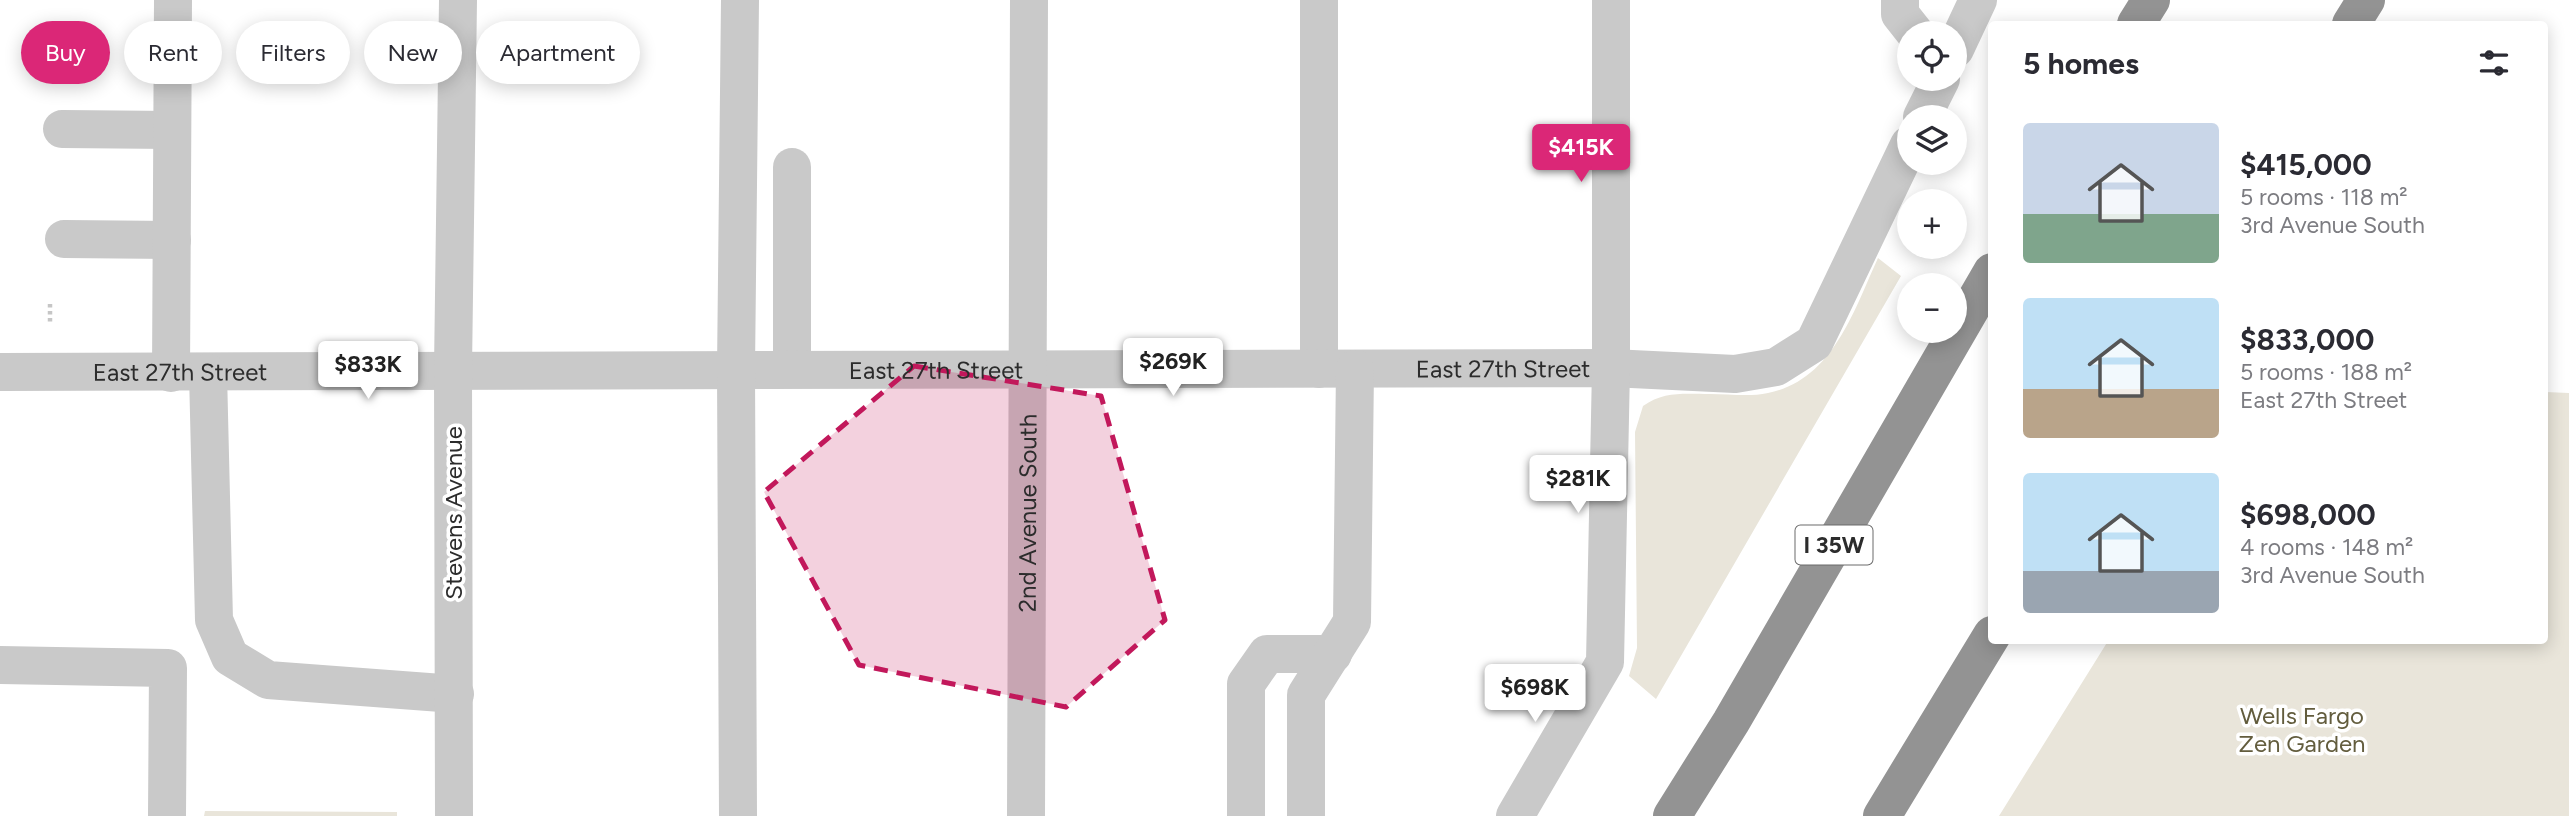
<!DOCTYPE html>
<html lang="en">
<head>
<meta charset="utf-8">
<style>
  :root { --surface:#fff; --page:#f2f2f3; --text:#2b2b33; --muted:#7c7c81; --accent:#db2777 }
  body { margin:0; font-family:Figtree,sans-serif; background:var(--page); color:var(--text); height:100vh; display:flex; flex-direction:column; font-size:26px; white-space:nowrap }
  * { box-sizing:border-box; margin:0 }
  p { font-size:23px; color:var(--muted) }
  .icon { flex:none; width:38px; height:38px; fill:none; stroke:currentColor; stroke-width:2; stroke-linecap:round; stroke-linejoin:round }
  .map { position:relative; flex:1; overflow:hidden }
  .panel { position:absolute; left:1988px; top:21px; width:560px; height:623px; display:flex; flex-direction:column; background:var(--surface); border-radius:7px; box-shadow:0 4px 18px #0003 }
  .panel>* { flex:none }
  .guide { position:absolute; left:21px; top:21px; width:665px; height:63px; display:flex; gap:14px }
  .fabs { position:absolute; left:1897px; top:21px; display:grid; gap:14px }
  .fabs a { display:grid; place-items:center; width:70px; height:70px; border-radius:50%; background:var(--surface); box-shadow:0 4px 18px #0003; font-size:35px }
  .price { position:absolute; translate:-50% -60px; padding:0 16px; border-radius:7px; background:#fff; color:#222; font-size:23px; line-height:46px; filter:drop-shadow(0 2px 4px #0008) }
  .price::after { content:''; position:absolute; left:50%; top:42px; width:21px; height:16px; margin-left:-10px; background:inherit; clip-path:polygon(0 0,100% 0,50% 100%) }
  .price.current { background:var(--accent); color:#fff }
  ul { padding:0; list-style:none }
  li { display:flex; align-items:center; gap:21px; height:175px; padding:0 35px }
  li span { display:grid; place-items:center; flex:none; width:196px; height:140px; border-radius:7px; color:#555 }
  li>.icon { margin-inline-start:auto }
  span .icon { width:84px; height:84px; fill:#fffc; stroke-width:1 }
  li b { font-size:30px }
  h2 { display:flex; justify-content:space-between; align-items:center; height:84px; padding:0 35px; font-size:30px }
  .pill { padding:0 24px; border-radius:32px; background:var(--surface); box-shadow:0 4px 18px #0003; font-size:24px; line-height:63px }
  .pill.current { background:var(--accent); color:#fff }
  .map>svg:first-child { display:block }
</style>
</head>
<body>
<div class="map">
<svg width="2569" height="816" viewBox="0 0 2569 816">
  <rect width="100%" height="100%" fill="#fff"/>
  <path fill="#e9e5da" d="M 1878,258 L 1901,276 L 1656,699 L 1629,676 L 1637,648 L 1635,432 L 1643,406 C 1664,391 1684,394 1710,394 C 1729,394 1750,397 1768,393 C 1833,380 1854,310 1878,258 Z
    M 2545,392 L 2569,393 L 2569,816 L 1999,816 L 2108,641 L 2544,640 Z
    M 205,811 L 397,812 L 397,816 L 204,816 Z"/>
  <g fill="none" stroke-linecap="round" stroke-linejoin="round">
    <path stroke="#c6c6c6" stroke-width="4.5" stroke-dasharray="3.5 3.5" stroke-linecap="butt" d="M 50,304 L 50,324"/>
    <g stroke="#c9c9c9" stroke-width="38">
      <path d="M 1319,0 L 1319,369"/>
      <path d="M 1900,0 L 1900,14 L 1915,33"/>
      <path d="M 1955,49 L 1978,0"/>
      <path d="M 1922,117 L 1941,79"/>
      <path d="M 62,129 L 172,130"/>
      <path d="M 792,167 L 792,369"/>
      <path d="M 64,239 L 172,240"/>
      <path id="s1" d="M 0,372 L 1611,368 L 1735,374 L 1776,367 L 1814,343 L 1909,145"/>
      <path d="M 171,373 L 173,0"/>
      <path d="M 208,373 L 214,620 L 230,657 L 268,680 L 455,694"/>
      <path d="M 0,665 L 168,668 L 167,816"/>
      <path d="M 454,816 L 453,369 L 458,0"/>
      <path d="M 738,816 L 736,369 L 740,0"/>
      <path id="s2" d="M 1026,816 L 1029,0"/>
      <path d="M 1246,816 L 1246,684 L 1267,654 L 1333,654"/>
      <path d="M 1306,816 L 1306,695 L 1352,622 L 1355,369"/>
      <path d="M 1515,816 L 1605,662 L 1611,368 L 1611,0"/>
    </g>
    <path stroke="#939393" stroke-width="38" d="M 2136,24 L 2151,0
      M 2351,24 L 2366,0
      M 1672,816 L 1731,722 L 1992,272
      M 1882,816 L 1992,635"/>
  </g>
  <path fill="#c2185b" fill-opacity="0.2" stroke="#c2185b" stroke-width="5" stroke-dasharray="14 9" stroke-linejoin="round" d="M 914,366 L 1101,396 L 1165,620 L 1066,707 L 859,665 L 764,492 Z"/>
  <g text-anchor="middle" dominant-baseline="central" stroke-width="7" stroke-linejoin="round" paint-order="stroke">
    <rect fill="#fff" stroke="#6b6b6b" stroke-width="2" x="1795.5" y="525.5" width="77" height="39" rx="5"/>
    <g font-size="23" font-weight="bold" fill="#2c2c2c">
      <text x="1834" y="545">I 35W</text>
    </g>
    <g font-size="24" fill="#2c2c2c" stroke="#fff">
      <text stroke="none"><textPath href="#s1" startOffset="1503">East 27th Street</textPath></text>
      <text stroke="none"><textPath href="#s1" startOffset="936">East 27th Street</textPath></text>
      <text stroke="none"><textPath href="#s1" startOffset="180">East 27th Street</textPath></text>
      <text transform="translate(453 513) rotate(-90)">Stevens Avenue</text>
      <text stroke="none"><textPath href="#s2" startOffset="303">2nd Avenue South</textPath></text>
    </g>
    <g font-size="24" fill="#635d3e" stroke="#fff">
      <text x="2302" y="715">Wells Fargo<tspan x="2302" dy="28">Zen Garden</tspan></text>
    </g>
  </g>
</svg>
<div class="fabs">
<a><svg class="icon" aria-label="locate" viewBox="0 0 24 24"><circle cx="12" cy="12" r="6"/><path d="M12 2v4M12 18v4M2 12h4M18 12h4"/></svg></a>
<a><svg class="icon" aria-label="layers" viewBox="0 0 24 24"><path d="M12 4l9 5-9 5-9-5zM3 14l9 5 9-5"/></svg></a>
<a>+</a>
<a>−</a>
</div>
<b class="price current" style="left:1581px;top:184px">$415K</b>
<b class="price" style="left:1173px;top:398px">$269K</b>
<b class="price" style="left:368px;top:401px">$833K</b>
<b class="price" style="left:1578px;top:515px">$281K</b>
<b class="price" style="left:1535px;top:724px">$698K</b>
<div class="guide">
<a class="pill current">Buy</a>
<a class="pill">Rent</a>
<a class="pill">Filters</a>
<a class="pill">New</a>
<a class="pill">Apartment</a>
</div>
<section class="panel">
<h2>5 homes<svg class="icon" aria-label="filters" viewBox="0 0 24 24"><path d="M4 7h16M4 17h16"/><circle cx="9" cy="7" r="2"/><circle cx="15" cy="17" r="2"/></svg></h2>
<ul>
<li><span style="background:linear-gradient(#c9d6e8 65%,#7fa58c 0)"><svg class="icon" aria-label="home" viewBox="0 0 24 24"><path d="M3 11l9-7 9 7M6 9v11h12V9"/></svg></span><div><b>$415,000</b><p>5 rooms · 118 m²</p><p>3rd Avenue South</p></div></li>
<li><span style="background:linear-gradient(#bfe0f5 65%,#b9a48a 0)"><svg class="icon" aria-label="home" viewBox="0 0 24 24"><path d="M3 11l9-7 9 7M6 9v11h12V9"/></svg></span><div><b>$833,000</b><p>5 rooms · 188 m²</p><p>East 27th Street</p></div></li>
<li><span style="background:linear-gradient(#bfe0f5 70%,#9aa5b1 0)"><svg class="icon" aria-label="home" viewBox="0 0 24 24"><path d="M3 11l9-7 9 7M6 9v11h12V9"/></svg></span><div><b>$698,000</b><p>4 rooms · 148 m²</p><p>3rd Avenue South</p></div></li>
</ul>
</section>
</div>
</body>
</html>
